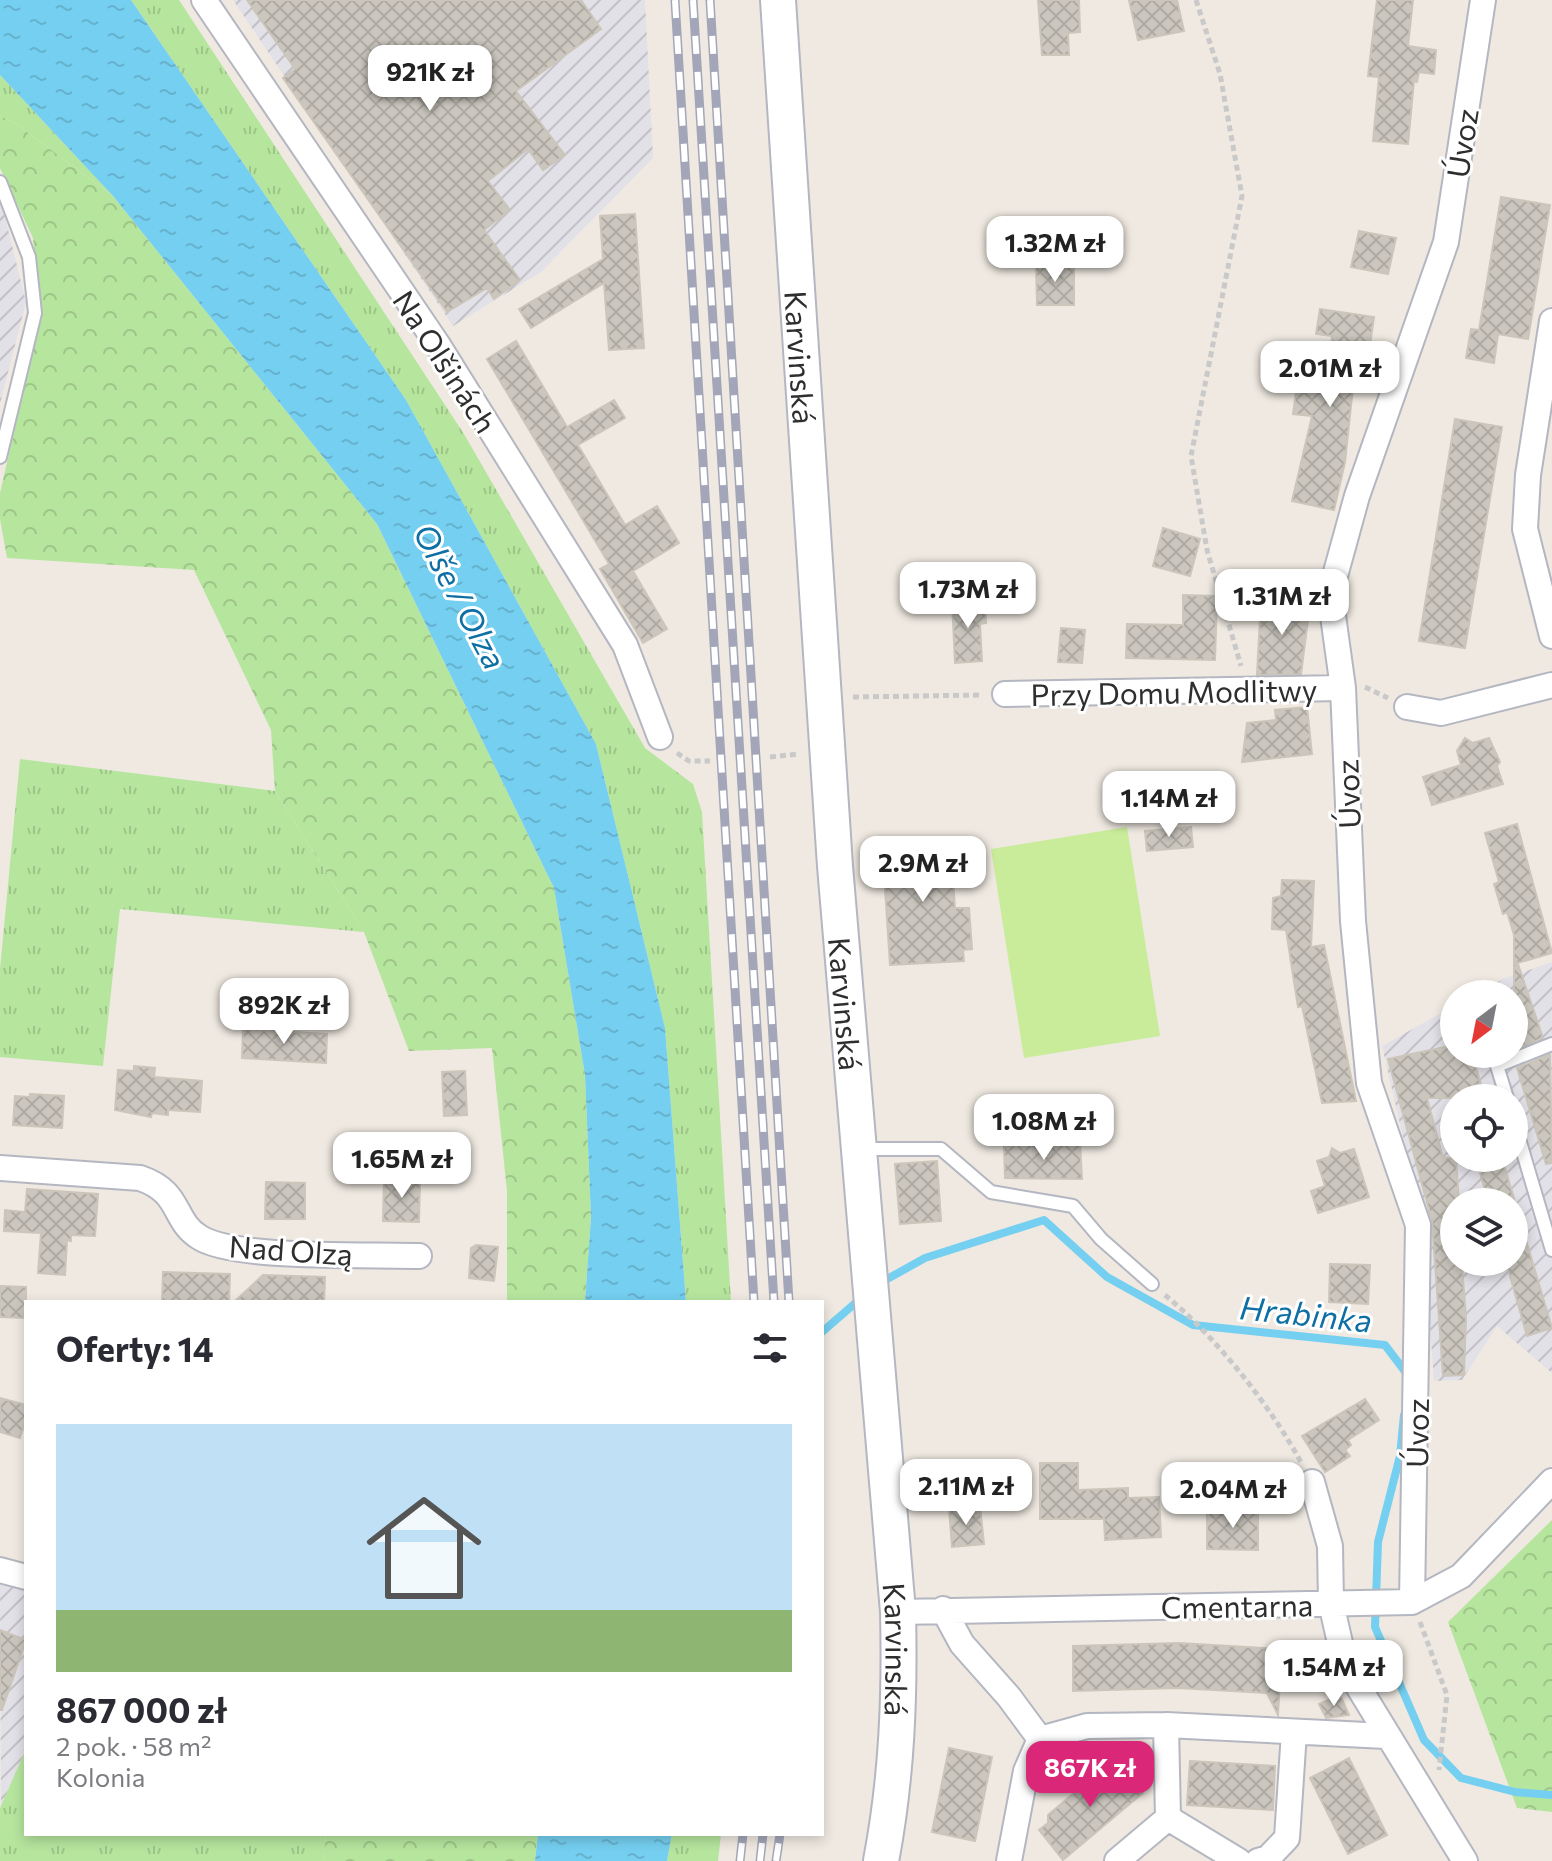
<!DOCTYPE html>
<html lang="pl">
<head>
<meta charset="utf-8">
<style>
  :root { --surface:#fff; --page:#f7f7f7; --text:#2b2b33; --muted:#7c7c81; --accent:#db2777 }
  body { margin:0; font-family:Commissioner,sans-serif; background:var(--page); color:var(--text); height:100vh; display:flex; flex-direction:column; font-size:30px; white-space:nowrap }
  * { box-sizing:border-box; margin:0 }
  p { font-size:26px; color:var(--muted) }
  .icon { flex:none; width:44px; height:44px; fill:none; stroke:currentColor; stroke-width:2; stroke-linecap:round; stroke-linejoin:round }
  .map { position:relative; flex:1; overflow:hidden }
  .side { position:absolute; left:24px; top:1300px; width:800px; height:536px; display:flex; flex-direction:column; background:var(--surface); border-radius:0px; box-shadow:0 4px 12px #0003 }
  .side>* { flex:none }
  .needle { width:52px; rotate:212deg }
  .controls { position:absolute; left:1440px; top:980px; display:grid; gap:16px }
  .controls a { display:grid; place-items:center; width:88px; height:88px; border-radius:50%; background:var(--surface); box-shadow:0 4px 12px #0003; font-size:40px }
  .price { position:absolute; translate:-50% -68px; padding:0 18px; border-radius:16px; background:#fff; color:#222; font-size:26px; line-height:52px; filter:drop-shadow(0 2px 4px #0008) }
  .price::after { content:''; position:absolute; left:50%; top:48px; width:24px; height:18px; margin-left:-12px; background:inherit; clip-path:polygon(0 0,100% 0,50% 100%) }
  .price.active { background:var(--accent); color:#fff }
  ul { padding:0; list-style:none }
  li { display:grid; align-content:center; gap:16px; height:424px; padding:0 32px }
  li span { display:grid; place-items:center; height:248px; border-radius:0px; color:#555 }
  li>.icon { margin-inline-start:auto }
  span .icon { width:144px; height:144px; fill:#fffc; stroke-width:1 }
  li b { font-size:34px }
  h2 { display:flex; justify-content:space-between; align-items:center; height:96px; padding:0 32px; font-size:34px }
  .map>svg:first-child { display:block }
</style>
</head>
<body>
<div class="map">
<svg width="1552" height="1861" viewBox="0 0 1552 1861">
  <defs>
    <pattern id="industrial-furrows" width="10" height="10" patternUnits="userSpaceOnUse" patternTransform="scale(2)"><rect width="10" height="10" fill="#e3e1e8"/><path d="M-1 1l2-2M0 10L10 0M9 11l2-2" fill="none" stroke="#c3c1c7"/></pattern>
    <pattern id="grass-tufts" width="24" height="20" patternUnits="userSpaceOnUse" patternTransform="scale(2)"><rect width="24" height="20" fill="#b6e59e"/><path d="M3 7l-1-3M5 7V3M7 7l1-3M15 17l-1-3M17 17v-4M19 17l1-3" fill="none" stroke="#9dc588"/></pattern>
    <pattern id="forest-crowns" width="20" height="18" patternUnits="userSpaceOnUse" patternTransform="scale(2)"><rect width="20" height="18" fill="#b6e59e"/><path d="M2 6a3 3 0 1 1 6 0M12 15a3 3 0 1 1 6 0" fill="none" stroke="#9dc588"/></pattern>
    <pattern id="water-ripples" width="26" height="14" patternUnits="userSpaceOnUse" patternTransform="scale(2)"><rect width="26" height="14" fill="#75cff0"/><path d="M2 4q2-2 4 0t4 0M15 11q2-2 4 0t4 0" fill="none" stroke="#66b2ce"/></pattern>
    <pattern id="building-cross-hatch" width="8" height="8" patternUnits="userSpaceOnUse" patternTransform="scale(2)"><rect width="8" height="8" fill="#cbc7bf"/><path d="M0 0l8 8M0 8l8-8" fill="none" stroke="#afaba4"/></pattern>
  </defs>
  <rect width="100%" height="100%" fill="#efe9e1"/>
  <path fill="url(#industrial-furrows)" fill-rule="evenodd" d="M 233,0 L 645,0 L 653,158 L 541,272 L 453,326 Z
    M 0,197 L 26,302 L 0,404 Z
    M 1552,962 L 1552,1373 L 1497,1326 L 1462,1380 L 1434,1381 L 1422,1220 L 1382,1046 L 1454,1006 L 1454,1054 L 1514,1054 L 1514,994 L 1477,994 L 1503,979 ZM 1454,1098 L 1514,1098 L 1514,1158 L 1454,1158 ZM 1454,1202 L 1514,1202 L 1514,1262 L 1454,1262 Z
    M 0,1583 L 26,1591 L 26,1749 L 1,1808 Z"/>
  <path fill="url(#grass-tufts)" d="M 131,0 L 179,0 L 464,434 L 645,748 L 693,784 L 702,812 L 731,1302 L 686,1302 L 665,1028 L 596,744 L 406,400 Z
    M 0,75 L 113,196 L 15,123 L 0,116 Z
    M 20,759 L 275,791 L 364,932 L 120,909 L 103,1066 L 0,1057 L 0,969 Z
    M 26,1749 L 26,1834 L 326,1834 L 323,1861 L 0,1861 L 0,1808 Z
    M 672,1834 L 721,1834 L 718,1861 L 667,1861 Z"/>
  <path fill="url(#forest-crowns)" d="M 0,116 L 15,123 L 113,196 L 377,524 L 554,888 L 585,1075 L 591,1217 L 585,1302 L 507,1302 L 507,1191 L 492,1048 L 409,1051 L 364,932 L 275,791 L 271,730 L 194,570 L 7,558 L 0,519 L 0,493 L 40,318 L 33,238 L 0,168 Z
    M 1552,1520 L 1552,1812 L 1517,1808 L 1448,1622 Z
    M 326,1834 L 538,1834 L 535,1861 L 323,1861 Z"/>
  <path fill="#c9ec9a" d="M 1127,827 L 1160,1036 L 1024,1058 L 991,849 Z"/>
  <path fill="url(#water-ripples)" d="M 0,0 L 131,0 L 406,400 L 596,744 L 665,1028 L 686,1302 L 585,1302 L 591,1217 L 585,1075 L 554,888 L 377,524 L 113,196 L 0,75 Z
    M 538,1834 L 672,1834 L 667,1861 L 535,1861 Z"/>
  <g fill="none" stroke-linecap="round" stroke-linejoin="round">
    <path stroke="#75cff0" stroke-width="8" d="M 880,1283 L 925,1258 L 1044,1220 L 1107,1277 L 1193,1325 L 1385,1345 L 1407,1374
      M 822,1332 L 860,1299
      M 1404,1415 L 1400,1456 L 1378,1542 L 1375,1627 L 1424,1740 L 1461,1778 L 1515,1792 L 1552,1795"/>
  </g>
  <path fill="url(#building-cross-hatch)" stroke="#cbc5ba" stroke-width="2" d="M 247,0 L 581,0 L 601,29 L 516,91 L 565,155 L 543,170 L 528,149 L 488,181 L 510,210 L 484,230 L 520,280 L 494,299 L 487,288 L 447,312 L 283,78 L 295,69 Z
    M 1038,0 L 1079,0 L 1080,32 L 1068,33 L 1069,55 L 1042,55 Z
    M 1129,0 L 1177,0 L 1184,31 L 1138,40 Z
    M 1377,0 L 1413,0 L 1408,46 L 1436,50 L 1434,74 L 1419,72 L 1417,82 L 1414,81 L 1408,144 L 1373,141 L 1379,77 L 1368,76 Z
    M 1501,197 L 1550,205 L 1528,339 L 1498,334 L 1494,363 L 1466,358 L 1471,329 L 1479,330 Z
    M 635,214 L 644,348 L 609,350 L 604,283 L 531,328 L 519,309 L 603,259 L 600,216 Z
    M 1359,231 L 1396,238 L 1388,274 L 1351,267 Z
    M 1074,263 L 1074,305 L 1037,305 L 1036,264 Z
    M 1320,309 L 1374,317 L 1369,352 L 1357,350 L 1345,462 L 1334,510 L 1292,501 L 1312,416 L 1293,414 L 1298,378 L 1328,381 L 1332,336 L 1316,334 Z
    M 516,341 L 567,427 L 614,400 L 625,418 L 578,445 L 625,525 L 657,506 L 679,543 L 633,571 L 667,629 L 643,643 L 600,569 L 609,564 L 487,359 Z
    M 1455,419 L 1502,427 L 1465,648 L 1419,641 Z
    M 1163,528 L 1200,539 L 1190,576 L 1153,566 Z
    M 1183,595 L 1217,596 L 1215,660 L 1126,658 L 1127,624 L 1183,625 Z
    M 1261,599 L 1310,604 L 1301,674 L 1257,675 Z
    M 985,600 L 986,623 L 980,624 L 982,661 L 955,663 L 952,602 Z
    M 1061,628 L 1085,630 L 1082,663 L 1058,662 Z
    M 1307,707 L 1312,754 L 1242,762 L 1247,723 L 1276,720 L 1275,710 Z
    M 1465,738 L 1473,743 L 1489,738 L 1500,762 L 1497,766 L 1503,784 L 1432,805 L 1423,777 L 1461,765 L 1457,751 Z
    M 1517,824 L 1552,953 L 1514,964 L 1514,935 L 1507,912 L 1503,914 L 1494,884 L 1499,882 L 1485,833 Z
    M 1191,827 L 1193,847 L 1147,851 L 1145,831 Z
    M 950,838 L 955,908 L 969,908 L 972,949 L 963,950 L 964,961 L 890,965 L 882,842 Z
    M 1282,880 L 1314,881 L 1311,947 L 1324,945 L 1356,1101 L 1322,1103 L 1302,1006 L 1298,1007 L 1286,930 L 1272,929 L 1273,898 L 1281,896 Z
    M 1518,964 L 1543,1038 L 1514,1050 L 1514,965 Z
    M 243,1029 L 327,1034 L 326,1063 L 242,1058 Z
    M 1454,1045 L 1454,1054 L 1472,1054 L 1485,1098 L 1427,1098 L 1443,1158 L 1456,1158 L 1459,1202 L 1450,1202 L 1454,1262 L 1462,1265 L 1466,1318 L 1464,1375 L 1443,1376 L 1432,1221 L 1388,1059 Z
    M 1550,1054 L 1552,1163 L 1546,1164 L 1517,1068 Z
    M 134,1066 L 155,1068 L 154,1077 L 202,1081 L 200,1112 L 168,1110 L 168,1115 L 152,1113 L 151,1117 L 115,1110 L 118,1070 L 134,1071 Z
    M 465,1071 L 467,1115 L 444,1116 L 442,1072 Z
    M 30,1094 L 64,1096 L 62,1128 L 13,1125 L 15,1096 L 30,1097 Z
    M 1080,1143 L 1082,1179 L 1005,1178 L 1004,1146 Z
    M 1332,1148 L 1340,1153 L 1354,1149 L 1369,1197 L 1318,1213 L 1311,1191 L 1325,1186 L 1317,1161 L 1329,1157 Z
    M 1476,1158 L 1502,1158 L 1515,1202 L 1488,1202 Z
    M 937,1161 L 941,1221 L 900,1224 L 895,1164 Z
    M 384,1177 L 420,1178 L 419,1222 L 383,1221 Z
    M 266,1182 L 305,1183 L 305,1219 L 265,1219 Z
    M 27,1189 L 98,1194 L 95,1236 L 71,1235 L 71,1241 L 67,1240 L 65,1275 L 38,1273 L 41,1233 L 4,1231 L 5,1210 L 25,1212 Z
    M 1520,1220 L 1552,1328 L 1527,1336 L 1506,1262 L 1514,1262 L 1514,1221 Z
    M 476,1245 L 498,1247 L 494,1281 L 469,1278 L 471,1248 Z
    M 1330,1264 L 1370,1265 L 1368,1304 L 1329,1302 Z
    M 163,1272 L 230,1274 L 229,1302 L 162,1302 Z
    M 263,1275 L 325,1277 L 324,1302 L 234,1302 Z
    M 0,1286 L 26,1287 L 26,1318 L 0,1317 Z
    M 0,1398 L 26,1405 L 26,1420 L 20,1438 L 0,1432 Z
    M 1365,1399 L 1379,1420 L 1348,1440 L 1351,1445 L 1345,1450 L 1350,1456 L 1325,1472 L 1302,1436 Z
    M 1040,1463 L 1078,1463 L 1078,1490 L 1128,1488 L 1128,1498 L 1159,1497 L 1161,1537 L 1105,1540 L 1104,1519 L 1040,1519 Z
    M 980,1506 L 984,1544 L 952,1547 L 949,1509 Z
    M 1207,1510 L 1258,1510 L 1258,1550 L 1207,1549 Z
    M 0,1630 L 26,1640 L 2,1710 L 0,1710 Z
    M 1179,1643 L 1282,1649 L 1278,1715 L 1267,1693 L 1178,1688 L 1073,1691 L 1073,1646 Z
    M 1340,1695 L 1349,1715 L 1326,1718 L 1319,1704 Z
    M 949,1748 L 992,1757 L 975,1841 L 932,1832 Z
    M 1349,1758 L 1387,1835 L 1348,1854 L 1310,1778 Z
    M 1114,1759 L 1143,1793 L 1063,1860 L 1039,1830 L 1048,1823 L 1048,1815 Z
    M 1190,1761 L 1275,1766 L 1273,1810 L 1187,1805 Z"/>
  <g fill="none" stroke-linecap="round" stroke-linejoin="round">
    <defs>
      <path id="service" d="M 0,182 L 29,257 L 35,313 L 0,457
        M 1507,1098 L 1497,1066 L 1552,1044
        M 1514,1122 L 1552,1250
        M 861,1149 L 941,1149 L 991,1192 L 1073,1206 L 1101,1239 L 1152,1284"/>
      <path id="minor" d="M 204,0 L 438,345 L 625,645 L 660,737
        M 1552,321 L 1528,475 L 1525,529 L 1552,636
        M 1005,694 L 1343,688
        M 1407,707 L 1441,713 L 1552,685
        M 0,1168 L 140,1178 C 182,1192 172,1220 199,1237 C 234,1260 370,1254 419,1256
        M 1312,1482 L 1330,1546 L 1331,1603 L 1345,1665 L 1465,1861
        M 0,1570 L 26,1577
        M 1412,1602 L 1418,1225 L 1369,1083 L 1353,921 L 1343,688 L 1330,594 L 1357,496 L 1446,242 L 1483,0
        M 943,1609 L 962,1644 L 1009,1697 L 1040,1739
        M 898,1612 L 1412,1602 L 1461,1576 L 1552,1481
        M 1168,1818 L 1239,1861
        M 1009,1861 L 1026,1771 L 1040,1739 L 1087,1726 L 1166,1725 L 1386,1736
        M 1117,1861 L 1168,1818 L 1166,1725
        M 1258,1861 L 1268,1858 L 1287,1838 L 1294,1732"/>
      <g id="secondary">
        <path id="s1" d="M 778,0 L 835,866 L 898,1612 C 900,1696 897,1777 881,1861"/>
      </g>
    </defs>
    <use href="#service" stroke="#b4b7c1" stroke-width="16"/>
    <use href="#minor" stroke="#b4b7c1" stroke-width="28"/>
    <use href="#secondary" stroke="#b4b7c1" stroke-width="38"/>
    <path stroke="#c9c9c9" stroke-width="5" stroke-dasharray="6 4" stroke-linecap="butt" d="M 1196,0 L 1220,74 L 1242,196 L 1191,456 L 1207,550 L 1241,666
      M 1365,687 L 1388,698
      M 853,697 L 983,695
      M 677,753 L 689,761 L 710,761
      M 770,757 L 799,754
      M 1165,1295 C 1216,1337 1270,1405 1302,1464
      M 1420,1622 L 1447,1695 L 1439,1770"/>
    <use href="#service" stroke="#fff" stroke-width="12"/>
    <use href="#minor" stroke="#fff" stroke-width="24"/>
    <use href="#secondary" stroke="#fff" stroke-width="34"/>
    <defs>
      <path id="rail" d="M 675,0 L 754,1302
        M 693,0 L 774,1302
        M 710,0 L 789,1302
        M 740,1861 L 743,1834
        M 760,1861 L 763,1834
        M 776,1861 L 780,1834"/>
    </defs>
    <use href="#rail" stroke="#a3a6b8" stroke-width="9"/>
    <use href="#rail" stroke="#fff" stroke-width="6" stroke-dasharray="18" stroke-linecap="butt"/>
  </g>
  <g text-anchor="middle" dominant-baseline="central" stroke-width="6" stroke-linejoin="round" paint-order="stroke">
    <g font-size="30" fill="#2e2e2e" stroke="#fff">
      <text transform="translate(1461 143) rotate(-81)">Úvoz</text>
      <text stroke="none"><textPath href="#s1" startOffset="358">Karvinská</textPath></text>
      <text transform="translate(446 361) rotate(57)">Na Olšinách</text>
      <text transform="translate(1174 691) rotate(-1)">Przy Domu Modlitwy</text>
      <text transform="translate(1347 794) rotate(-92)">Úvoz</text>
      <text stroke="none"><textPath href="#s1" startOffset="1006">Karvinská</textPath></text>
      <text transform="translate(291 1249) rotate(4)">Nad Olzą</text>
      <text transform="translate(1416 1433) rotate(-89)">Úvoz</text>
      <text transform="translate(1237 1605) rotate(-1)">Cmentarna</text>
      <text stroke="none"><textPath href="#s1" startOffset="1654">Karvinská</textPath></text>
    </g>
    <g font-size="32" font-style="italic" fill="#0d6fa3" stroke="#fff">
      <text transform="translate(461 596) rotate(62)">Olše / Olza</text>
      <text transform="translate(1306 1313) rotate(6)">Hrabinka</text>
    </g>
  </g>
</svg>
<div class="controls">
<a><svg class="needle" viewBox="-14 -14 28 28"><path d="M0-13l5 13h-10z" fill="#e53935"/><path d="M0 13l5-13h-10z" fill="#7c7c81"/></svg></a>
<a><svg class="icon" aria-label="locate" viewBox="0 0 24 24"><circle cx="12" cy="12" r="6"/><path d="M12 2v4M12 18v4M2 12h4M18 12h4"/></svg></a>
<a><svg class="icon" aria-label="layers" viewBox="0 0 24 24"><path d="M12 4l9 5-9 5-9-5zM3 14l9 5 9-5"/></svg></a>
</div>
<b class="price" style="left:430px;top:113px">921K zł</b>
<b class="price" style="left:1055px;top:284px">1.32M zł</b>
<b class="price" style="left:1330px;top:409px">2.01M zł</b>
<b class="price" style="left:968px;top:630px">1.73M zł</b>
<b class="price" style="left:1282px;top:637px">1.31M zł</b>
<b class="price" style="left:1169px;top:839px">1.14M zł</b>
<b class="price" style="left:923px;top:904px">2.9M zł</b>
<b class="price" style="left:284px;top:1046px">892K zł</b>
<b class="price" style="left:1044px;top:1162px">1.08M zł</b>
<b class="price" style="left:402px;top:1200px">1.65M zł</b>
<b class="price" style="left:966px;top:1527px">2.11M zł</b>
<b class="price" style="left:1233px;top:1530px">2.04M zł</b>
<b class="price" style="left:1334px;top:1708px">1.54M zł</b>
<b class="price active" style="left:1090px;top:1809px">867K zł</b>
<section class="side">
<h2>Oferty: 14<svg class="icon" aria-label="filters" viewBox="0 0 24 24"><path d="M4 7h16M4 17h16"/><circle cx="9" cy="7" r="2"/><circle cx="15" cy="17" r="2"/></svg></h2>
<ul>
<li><span style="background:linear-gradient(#bfe0f5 75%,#8fb573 0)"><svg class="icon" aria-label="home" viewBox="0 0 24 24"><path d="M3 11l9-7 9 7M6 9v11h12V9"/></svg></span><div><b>867 000 zł</b><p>2 pok. · 58 m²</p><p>Kolonia</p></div></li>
</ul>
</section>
</div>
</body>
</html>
